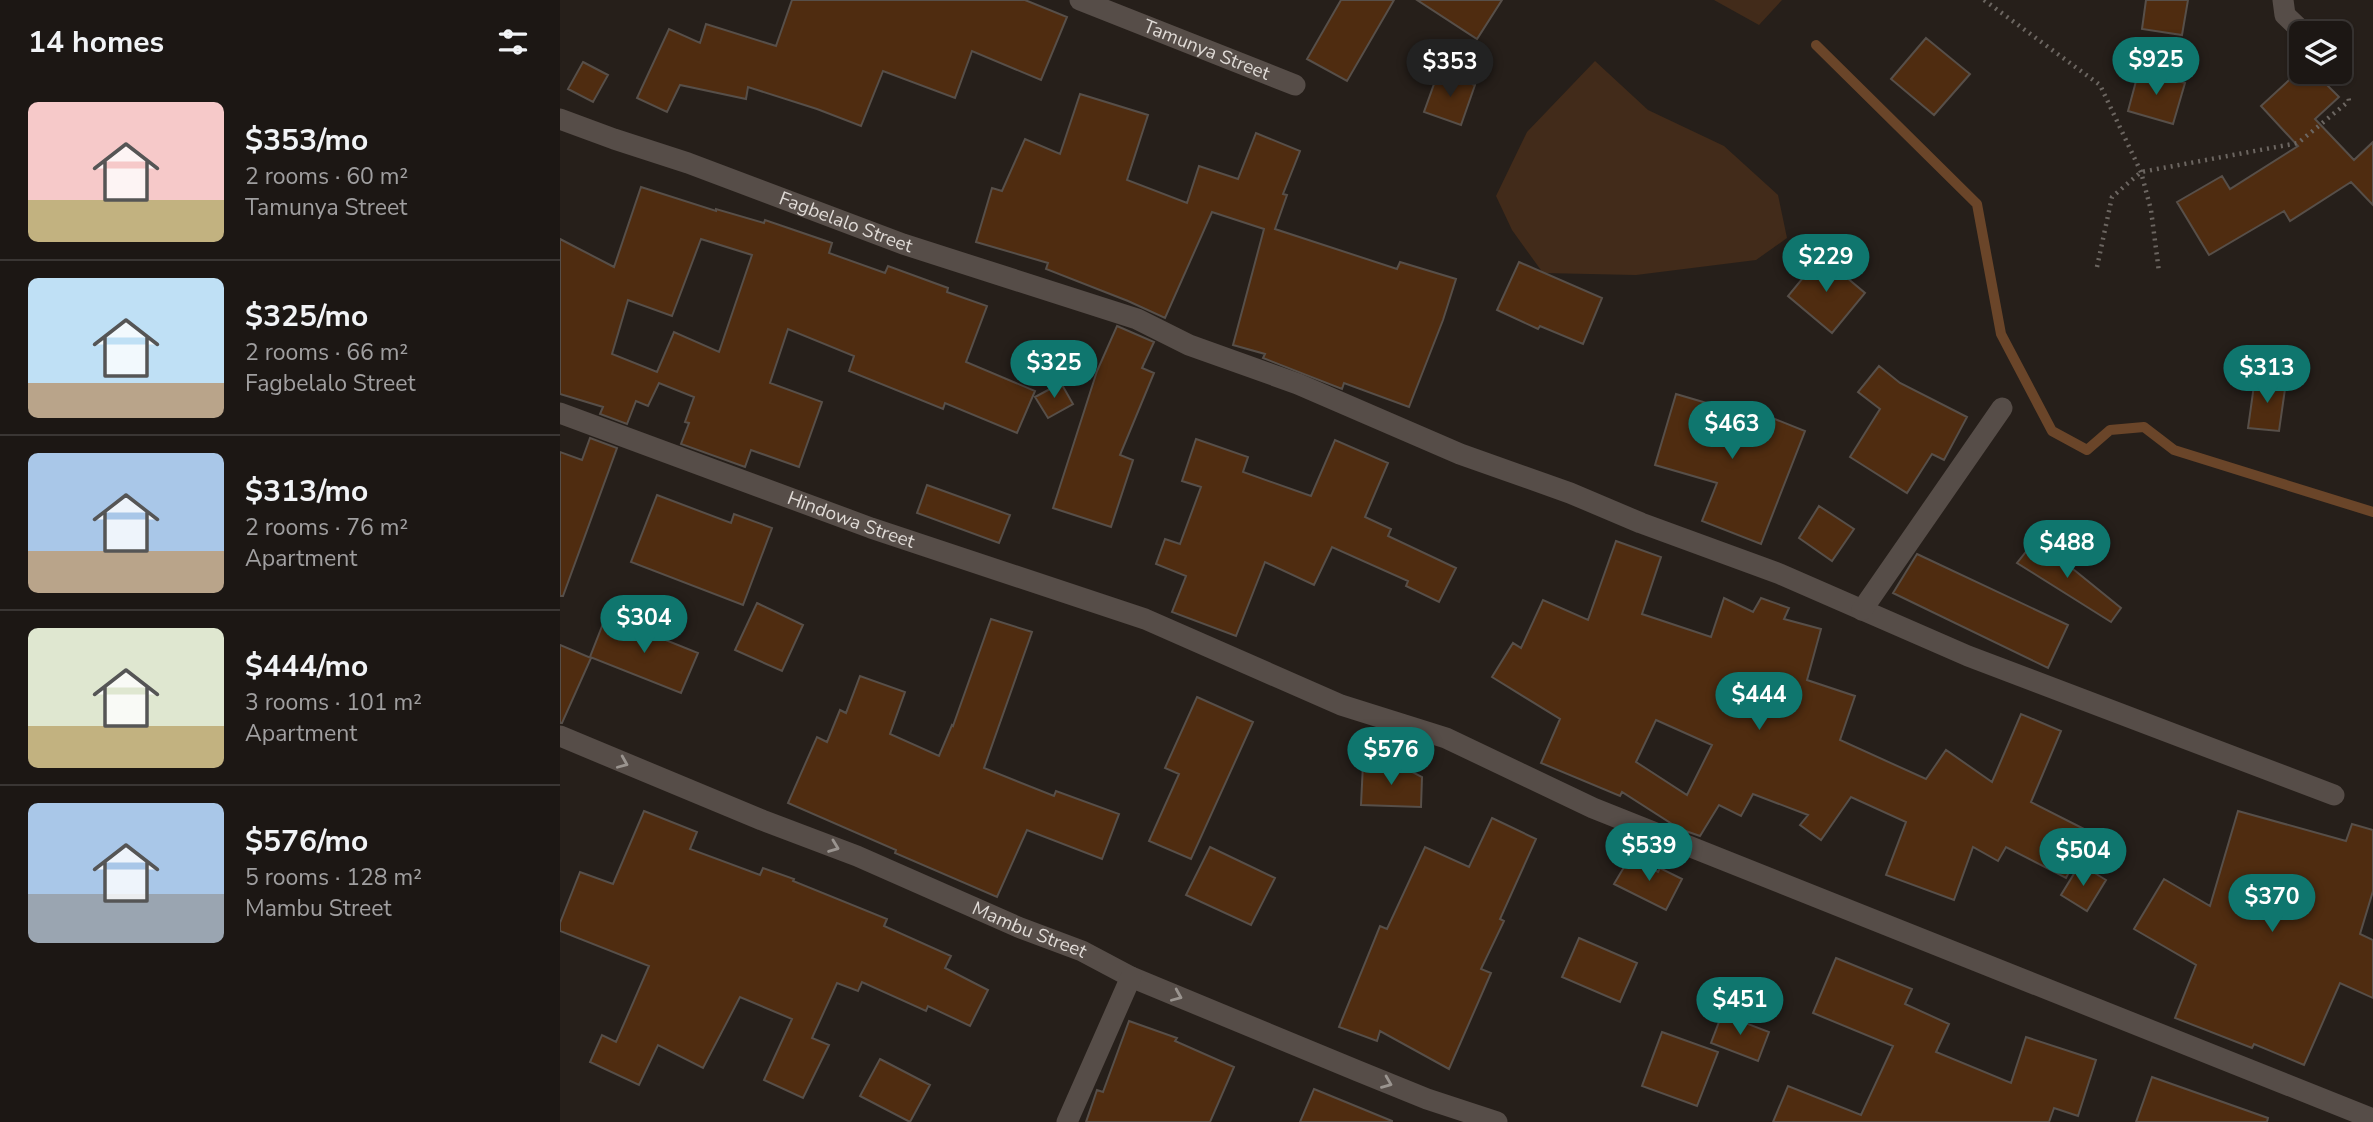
<!DOCTYPE html>
<html lang="en">
<head>
<meta charset="utf-8">
<style>
  :root { --surface:#1c1714; --page:#25201d; --text:#f1f3f6; --muted:#a09fa0; --line:#3a3634; --accent:#0f766e }
  body { margin:0; font-family:"Nunito Sans",sans-serif; background:var(--page); color:var(--text); height:100vh; display:flex; flex-direction:column; font-size:26px; white-space:nowrap }
  * { box-sizing:border-box; margin:0 }
  p { font-size:23px; color:var(--muted) }
  .icon { flex:none; width:38px; height:38px; fill:none; stroke:currentColor; stroke-width:2; stroke-linecap:round; stroke-linejoin:round }
  .map { position:relative; flex:1; overflow:hidden }
  .sheet { display:flex; flex-direction:column; background:var(--surface); width:560px }
  .sheet>* { flex:none }
  .controls { position:absolute; left:1729px; top:21px; display:grid; gap:14px }
  .controls a { display:grid; place-items:center; width:63px; height:63px; border-radius:10px; background:var(--surface); box-shadow:0 2px 5px #0004,0 0 0 2px var(--line); font-size:35px }
  .price { position:absolute; translate:-50% -60px; padding:0 16px; border-radius:24px; background:var(--accent); color:#fff; font-size:23px; line-height:46px; filter:drop-shadow(0 2px 4px #0008) }
  .price::after { content:''; position:absolute; left:50%; top:42px; width:21px; height:16px; margin-left:-10px; background:inherit; clip-path:polygon(0 0,100% 0,50% 100%) }
  .price.active { background:#222; color:#fff }
  ul { padding:0; list-style:none }
  li { display:flex; align-items:center; gap:21px; height:175px; padding:0 28px }
  li+li { border-top:2px solid var(--line) }
  li span { display:grid; place-items:center; flex:none; width:196px; height:140px; border-radius:10px; color:#555 }
  li>.icon { margin-inline-start:auto }
  span .icon { width:84px; height:84px; fill:#fffc; stroke-width:1 }
  li b { font-size:30px }
  h2 { display:flex; justify-content:space-between; align-items:center; height:84px; padding:0 28px; font-size:30px }
  main { display:flex; flex:1; min-height:0 }
  .map>svg:first-child { display:block }
</style>
</head>
<body>
<main>
<section class="sheet">
<h2>14 homes<svg class="icon" aria-label="filters" viewBox="0 0 24 24"><path d="M4 7h16M4 17h16"/><circle cx="9" cy="7" r="2"/><circle cx="15" cy="17" r="2"/></svg></h2>
<ul>
<li><span style="background:linear-gradient(#f6c9c9 70%,#c2b280 0)"><svg class="icon" aria-label="home" viewBox="0 0 24 24"><path d="M3 11l9-7 9 7M6 9v11h12V9"/></svg></span><div><b>$353/mo</b><p>2 rooms · 60 m²</p><p>Tamunya Street</p></div></li>
<li><span style="background:linear-gradient(#bfe0f5 75%,#b9a48a 0)"><svg class="icon" aria-label="home" viewBox="0 0 24 24"><path d="M3 11l9-7 9 7M6 9v11h12V9"/></svg></span><div><b>$325/mo</b><p>2 rooms · 66 m²</p><p>Fagbelalo Street</p></div></li>
<li><span style="background:linear-gradient(#a9c7e8 70%,#b9a48a 0)"><svg class="icon" aria-label="home" viewBox="0 0 24 24"><path d="M3 11l9-7 9 7M6 9v11h12V9"/></svg></span><div><b>$313/mo</b><p>2 rooms · 76 m²</p><p>Apartment</p></div></li>
<li><span style="background:linear-gradient(#dfe7d0 70%,#c2b280 0)"><svg class="icon" aria-label="home" viewBox="0 0 24 24"><path d="M3 11l9-7 9 7M6 9v11h12V9"/></svg></span><div><b>$444/mo</b><p>3 rooms · 101 m²</p><p>Apartment</p></div></li>
<li><span style="background:linear-gradient(#a9c7e8 65%,#9aa5b1 0)"><svg class="icon" aria-label="home" viewBox="0 0 24 24"><path d="M3 11l9-7 9 7M6 9v11h12V9"/></svg></span><div><b>$576/mo</b><p>5 rooms · 128 m²</p><p>Mambu Street</p></div></li>
</ul>
</section>
<div class="map">
<svg width="1813" height="1122" viewBox="0 0 1813 1122">
  <rect width="100%" height="100%" fill="#261f1a"/>
  <path fill="#422b1a" d="M 1154,0 L 1222,0 L 1199,25 Z
    M 1035,61 L 1088,110 L 1164,146 L 1218,195 L 1227,238 L 1196,260 L 1076,275 L 983,273 L 952,230 L 936,196 L 967,132 Z"/>
  <g fill="none" stroke-linecap="round" stroke-linejoin="round">
    <path stroke="#6a4529" stroke-width="10" d="M 1256,45 L 1417,204 L 1441,334 L 1492,431 L 1527,450 L 1550,430 L 1584,427 L 1614,450 L 1813,512"/>
  </g>
  <path fill="#4f2c10" stroke="#574f49" stroke-width="2" fill-rule="evenodd" d="M 232,0 L 465,0 L 507,17 L 481,80 L 412,51 L 395,98 L 323,71 L 301,126 L 257,109 L 188,87 L 186,99 L 120,85 L 107,112 L 77,98 L 109,29 L 140,43 L 146,24 L 216,46 Z
    M 781,0 L 834,0 L 787,81 L 747,59 Z
    M 857,0 L 942,0 L 917,39 Z
    M 1586,0 L 1628,0 L 1622,35 L 1582,29 Z
    M 1366,38 L 1410,74 L 1374,115 L 1331,79 Z
    M 23,62 L 48,75 L 33,102 L 8,89 Z
    M 1741,69 L 1741,72 L 1754,72 L 1779,97 L 1755,119 L 1794,160 L 1813,142 L 1813,205 L 1791,182 L 1730,221 L 1724,211 L 1649,255 L 1617,202 L 1662,176 L 1670,189 L 1738,146 L 1701,106 Z
    M 1579,70 L 1625,83 L 1613,124 L 1568,111 Z
    M 878,73 L 915,85 L 901,125 L 864,112 Z
    M 520,94 L 588,115 L 567,180 L 627,203 L 639,166 L 678,179 L 696,133 L 740,151 L 723,194 L 727,195 L 715,229 L 837,269 L 840,262 L 896,279 L 883,320 L 849,407 L 784,383 L 782,389 L 703,358 L 705,354 L 673,345 L 704,229 L 652,212 L 605,318 L 568,301 L 486,269 L 488,263 L 416,242 L 432,188 L 442,191 L 465,139 L 500,154 Z
    M 81,187 L 156,211 L 156,209 L 204,223 L 205,220 L 272,243 L 269,253 L 325,273 L 328,266 L 388,288 L 387,292 L 427,306 L 406,362 L 475,391 L 457,433 L 385,403 L 383,409 L 289,371 L 294,356 L 228,329 L 210,383 L 262,402 L 239,467 L 191,450 L 185,467 L 121,444 L 129,423 L 125,422 L 134,397 L 99,383 L 88,406 L 76,401 L 67,424 L 40,414 L 43,407 L 0,394 L 0,239 L 54,267 ZM 141,239 L 192,255 L 159,352 L 114,332 L 97,372 L 52,354 L 68,300 L 112,316 Z
    M 1261,256 L 1305,293 L 1272,333 L 1228,296 Z
    M 959,262 L 1042,298 L 1023,344 L 980,326 L 978,329 L 937,310 Z
    M 557,326 L 594,342 L 582,368 L 594,373 L 560,455 L 573,460 L 551,527 L 493,508 L 537,371 Z
    M 1319,366 L 1340,383 L 1407,417 L 1384,460 L 1372,454 L 1347,493 L 1290,457 L 1320,409 L 1298,392 Z
    M 1695,378 L 1726,382 L 1719,431 L 1688,428 Z
    M 501,383 L 513,404 L 488,418 L 475,397 Z
    M 1116,394 L 1184,414 L 1187,408 L 1245,431 L 1201,544 L 1142,521 L 1157,483 L 1095,465 Z
    M 30,438 L 57,448 L 3,596 L 0,596 L 0,452 L 22,460 Z
    M 636,439 L 688,457 L 683,472 L 751,496 L 775,440 L 828,463 L 805,517 L 831,529 L 828,536 L 896,568 L 879,602 L 846,586 L 848,581 L 772,547 L 754,585 L 705,562 L 676,636 L 612,612 L 626,576 L 596,564 L 605,539 L 620,544 L 641,487 L 622,481 Z
    M 367,485 L 450,515 L 439,543 L 357,513 Z
    M 97,495 L 171,523 L 174,514 L 212,528 L 183,605 L 71,562 Z
    M 1259,506 L 1294,529 L 1272,561 L 1239,538 Z
    M 1476,539 L 1561,608 L 1551,622 L 1457,563 Z
    M 1056,541 L 1101,557 L 1082,614 L 1151,637 L 1164,598 L 1193,612 L 1201,598 L 1229,608 L 1224,619 L 1261,629 L 1247,680 L 1295,696 L 1280,740 L 1366,779 L 1386,750 L 1432,782 L 1461,714 L 1501,731 L 1471,802 L 1530,832 L 1506,878 L 1446,847 L 1438,861 L 1413,847 L 1394,900 L 1326,875 L 1346,822 L 1291,797 L 1261,840 L 1240,825 L 1248,815 L 1193,794 L 1181,816 L 1159,805 L 1140,836 L 1120,829 L 1062,792 L 1060,796 L 981,763 L 1000,719 L 932,677 L 953,643 L 961,648 L 983,600 L 1028,620 ZM 1096,720 L 1152,745 L 1127,795 L 1076,762 Z
    M 1357,554 L 1508,625 L 1488,668 L 1333,593 Z
    M 197,603 L 243,625 L 222,671 L 175,650 Z
    M 46,616 L 138,653 L 121,693 L 30,657 Z
    M 431,619 L 472,632 L 424,768 L 494,796 L 496,791 L 559,814 L 542,859 L 467,830 L 437,897 L 335,853 L 336,850 L 228,803 L 257,737 L 267,742 L 280,710 L 286,713 L 300,676 L 345,692 L 330,734 L 379,756 L 392,725 L 393,726 Z
    M 0,645 L 31,658 L 2,723 L 0,723 Z
    M 637,697 L 693,722 L 631,859 L 589,841 L 619,774 L 605,768 Z
    M 803,764 L 841,766 L 862,777 L 861,807 L 801,805 Z
    M 84,811 L 137,832 L 130,849 L 200,875 L 203,868 L 234,879 L 233,881 L 327,919 L 324,926 L 391,956 L 385,968 L 428,990 L 410,1026 L 368,1006 L 366,1011 L 302,982 L 298,991 L 277,983 L 252,1038 L 269,1045 L 243,1098 L 204,1080 L 232,1019 L 180,997 L 143,1068 L 98,1045 L 79,1085 L 30,1062 L 42,1035 L 56,1042 L 89,966 L 0,931 L 0,923 L 20,872 L 53,884 Z
    M 1678,811 L 1786,841 L 1792,824 L 1813,830 L 1813,891 L 1800,934 L 1813,940 L 1813,998 L 1780,983 L 1744,1065 L 1694,1044 L 1692,1048 L 1615,1018 L 1636,965 L 1574,929 L 1604,879 L 1650,906 Z
    M 932,818 L 976,839 L 940,919 L 944,921 L 921,969 L 931,973 L 889,1069 L 820,1031 L 817,1041 L 779,1027 L 820,926 L 827,929 L 865,847 L 909,867 Z
    M 650,847 L 715,878 L 691,925 L 626,895 Z
    M 1070,857 L 1098,872 L 1100,868 L 1122,879 L 1106,910 L 1054,884 Z
    M 1520,864 L 1546,880 L 1527,911 L 1501,895 Z
    M 1019,938 L 1077,963 L 1060,1002 L 1002,977 Z
    M 1276,958 L 1352,989 L 1345,1004 L 1389,1024 L 1376,1052 L 1451,1083 L 1466,1037 L 1536,1060 L 1518,1116 L 1494,1108 L 1489,1122 L 1213,1122 L 1228,1086 L 1301,1115 L 1333,1046 L 1253,1013 Z
    M 1162,1014 L 1209,1032 L 1198,1061 L 1151,1043 Z
    M 569,1021 L 617,1038 L 615,1041 L 674,1067 L 650,1122 L 526,1122 L 537,1090 L 543,1092 Z
    M 1102,1032 L 1158,1052 L 1137,1106 L 1082,1086 Z
    M 320,1059 L 370,1085 L 350,1122 L 300,1096 Z
    M 1592,1077 L 1708,1118 L 1707,1122 L 1576,1122 Z
    M 754,1089 L 832,1121 L 832,1122 L 740,1122 Z"/>
  <g fill="none" stroke-linecap="round" stroke-linejoin="round">
    <path stroke="#6c6661" stroke-width="4.5" stroke-dasharray="2 5" stroke-linecap="butt" d="M 1424,0 L 1540,85 L 1581,172 L 1591,210 L 1599,272
      M 1537,267 L 1552,197 L 1581,172 L 1738,143 L 1789,101 L 1788,95"/>
    <g stroke="#564d48" stroke-width="21">
      <path id="s1" d="M 520,0 L 735,85"/>
      <path d="M 1723,0 L 1725,15 L 1744,33"/>
      <path d="M 1780,67 L 1783,70"/>
      <path id="s2" d="M 0,119 L 54,139 L 128,163 L 343,244 L 577,319 L 629,345 L 738,384 L 900,454 L 1010,493 L 1081,523 L 1220,574 L 1408,656 L 1774,795"/>
      <path id="s3" d="M 0,413 L 311,528 L 585,619 L 781,705 L 886,738 L 1033,808 L 1813,1119"/>
      <path d="M 1302,610 L 1442,408"/>
      <path id="s4" d="M 0,736 L 202,820 L 297,856 L 458,927 L 522,951 L 571,977 L 798,1071 L 867,1099 L 937,1122"/>
      <path d="M 507,1122 L 571,977"/>
    </g>
  </g>
  <defs><path id="oneway-chevron" d="M-2-3.5L2.5 0L-2 3.5" fill="none" stroke-width="1.6" stroke-linecap="round" stroke-linejoin="round" transform="scale(1.75)"/></defs>
  <g stroke="#9a948f">
    <use href="#oneway-chevron" transform="translate(63 763) rotate(23)"/>
    <use href="#oneway-chevron" transform="translate(274 847) rotate(21)"/>
    <use href="#oneway-chevron" transform="translate(617 996) rotate(23)"/>
    <use href="#oneway-chevron" transform="translate(827 1083) rotate(22)"/>
  </g>
  <g text-anchor="middle" dominant-baseline="central" stroke-width="7" stroke-linejoin="round" paint-order="stroke">
    <g font-size="19" fill="#dfdad6" stroke="#261f1a">
      <text stroke="none"><textPath href="#s1" startOffset="136">Tamunya Street</textPath></text>
      <text stroke="none"><textPath href="#s2" startOffset="304">Fagbelalo Street</textPath></text>
      <text stroke="none"><textPath href="#s3" startOffset="310">Hindowa Street</textPath></text>
      <text stroke="none"><textPath href="#s4" startOffset="508">Mambu Street</textPath></text>
    </g>
  </g>
</svg>
<div class="controls">
<a><svg class="icon" aria-label="layers" viewBox="0 0 24 24"><path d="M12 4l9 5-9 5-9-5zM3 14l9 5 9-5"/></svg></a>
</div>
<b class="price" style="left:1596px;top:97px">$925</b>
<b class="price active" style="left:890px;top:99px">$353</b>
<b class="price" style="left:1266px;top:294px">$229</b>
<b class="price" style="left:494px;top:400px">$325</b>
<b class="price" style="left:1707px;top:405px">$313</b>
<b class="price" style="left:1172px;top:461px">$463</b>
<b class="price" style="left:1507px;top:580px">$488</b>
<b class="price" style="left:84px;top:655px">$304</b>
<b class="price" style="left:1199px;top:732px">$444</b>
<b class="price" style="left:831px;top:787px">$576</b>
<b class="price" style="left:1089px;top:883px">$539</b>
<b class="price" style="left:1523px;top:888px">$504</b>
<b class="price" style="left:1712px;top:934px">$370</b>
<b class="price" style="left:1180px;top:1037px">$451</b>
</div>
</main>
</body>
</html>
